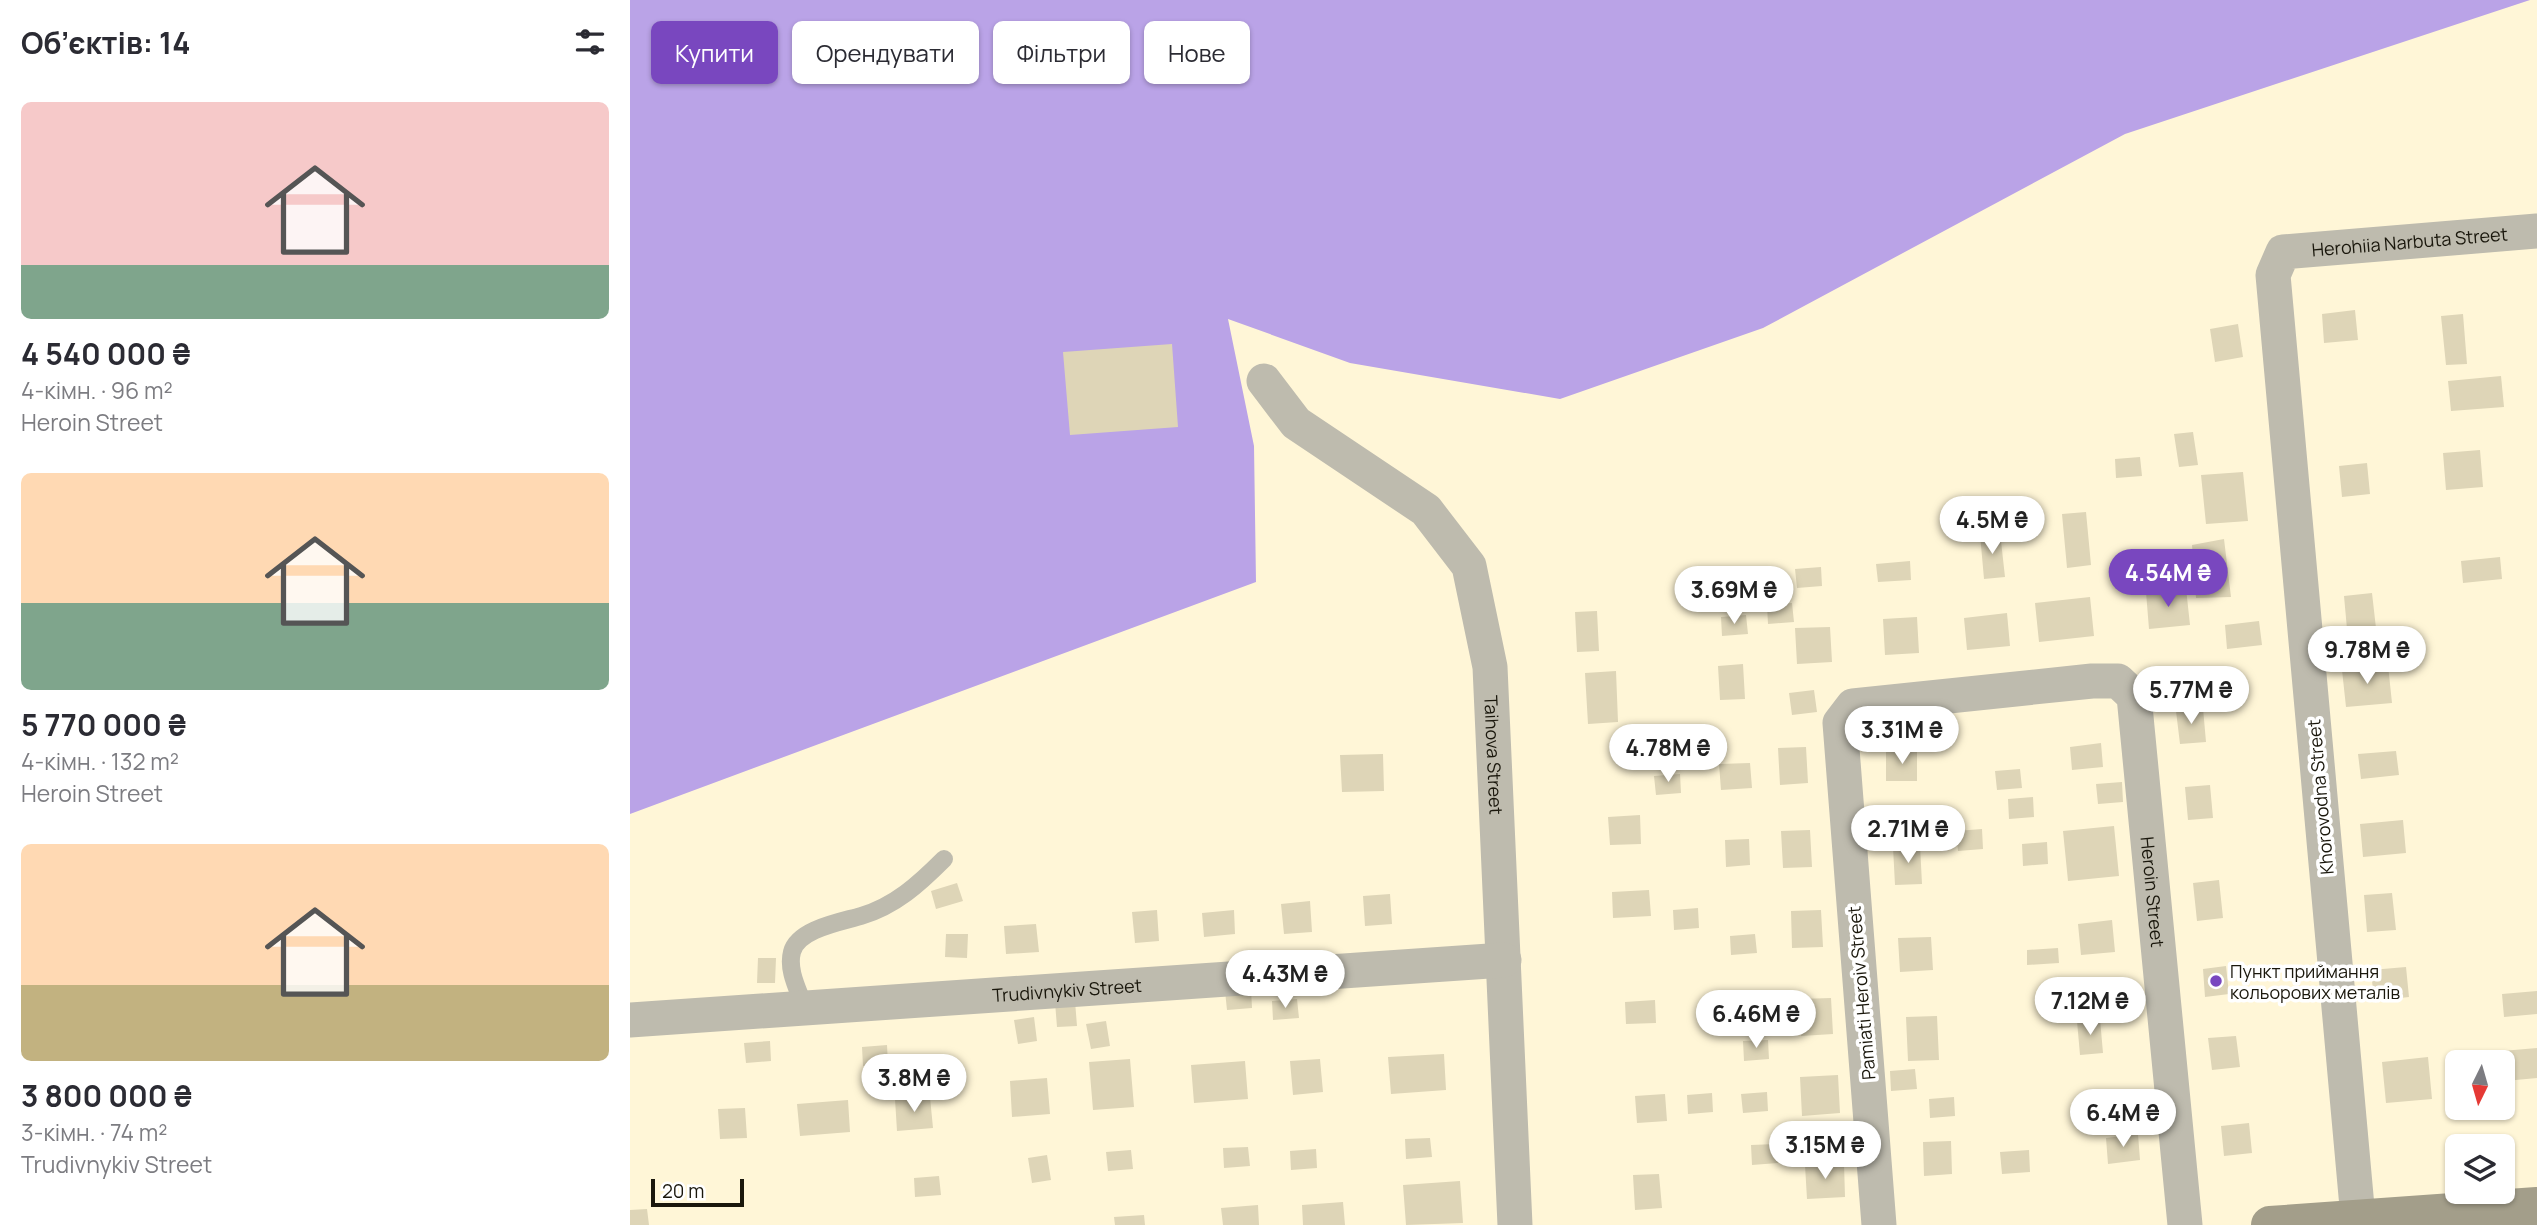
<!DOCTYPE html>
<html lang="uk">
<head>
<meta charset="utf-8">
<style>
  :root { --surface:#fff; --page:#f7f7f7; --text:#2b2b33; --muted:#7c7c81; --accent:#7947bf }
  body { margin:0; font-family:Manrope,sans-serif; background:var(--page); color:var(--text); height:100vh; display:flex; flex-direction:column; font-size:26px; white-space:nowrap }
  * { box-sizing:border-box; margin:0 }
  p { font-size:23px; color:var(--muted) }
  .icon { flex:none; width:38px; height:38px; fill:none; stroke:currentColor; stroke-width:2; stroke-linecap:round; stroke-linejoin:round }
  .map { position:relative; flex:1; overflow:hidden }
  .details { display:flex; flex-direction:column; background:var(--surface); width:630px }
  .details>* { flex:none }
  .top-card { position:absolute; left:21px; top:21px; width:665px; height:63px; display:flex; gap:14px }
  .needle { width:46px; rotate:185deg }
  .tools { position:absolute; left:1815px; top:1050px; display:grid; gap:14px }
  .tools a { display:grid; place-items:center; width:70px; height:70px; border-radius:10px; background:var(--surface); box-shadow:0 2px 5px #0004; font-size:35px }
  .scale { position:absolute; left:21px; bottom:18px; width:93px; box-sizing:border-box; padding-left:7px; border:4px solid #1a170c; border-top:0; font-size:19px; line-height:24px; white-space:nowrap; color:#1a170c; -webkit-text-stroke:5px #fff; paint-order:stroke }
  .price { position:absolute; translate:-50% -60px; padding:0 16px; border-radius:24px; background:#fff; color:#222; font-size:23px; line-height:46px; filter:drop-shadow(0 2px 4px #0008) }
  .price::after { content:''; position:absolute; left:50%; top:42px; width:21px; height:16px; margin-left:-10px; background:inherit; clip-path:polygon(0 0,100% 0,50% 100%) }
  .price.active { background:var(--accent); color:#fff }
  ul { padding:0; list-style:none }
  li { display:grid; align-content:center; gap:14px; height:371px; padding:0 21px }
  li span { display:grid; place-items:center; height:217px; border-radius:10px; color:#555 }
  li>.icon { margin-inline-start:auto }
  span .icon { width:126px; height:126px; fill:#fffc; stroke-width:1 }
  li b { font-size:30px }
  h2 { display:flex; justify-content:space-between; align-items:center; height:84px; padding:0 21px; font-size:30px }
  .tag { padding:0 24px; border-radius:10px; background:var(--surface); box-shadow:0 2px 5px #0004; font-size:24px; line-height:63px }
  .tag.active { background:var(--accent); color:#fff }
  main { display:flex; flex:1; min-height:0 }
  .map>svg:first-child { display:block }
</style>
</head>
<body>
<main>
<section class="details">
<h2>Об’єктів: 14<svg class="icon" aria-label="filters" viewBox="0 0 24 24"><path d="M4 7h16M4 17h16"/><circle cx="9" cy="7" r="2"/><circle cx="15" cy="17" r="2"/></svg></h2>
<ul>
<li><span style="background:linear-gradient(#f6c9c9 75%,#7fa58c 0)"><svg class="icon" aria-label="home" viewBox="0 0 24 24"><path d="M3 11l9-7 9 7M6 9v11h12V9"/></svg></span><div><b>4 540 000 ₴</b><p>4-кімн. · 96 m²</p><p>Heroin Street</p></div></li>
<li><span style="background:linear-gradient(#ffd9b3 60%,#7fa58c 0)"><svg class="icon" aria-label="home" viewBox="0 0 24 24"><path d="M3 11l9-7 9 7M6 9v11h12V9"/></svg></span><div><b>5 770 000 ₴</b><p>4-кімн. · 132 m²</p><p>Heroin Street</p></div></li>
<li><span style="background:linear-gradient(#ffd9b3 65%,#c2b280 0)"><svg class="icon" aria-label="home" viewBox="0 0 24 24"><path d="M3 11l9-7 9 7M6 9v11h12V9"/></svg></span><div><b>3 800 000 ₴</b><p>3-кімн. · 74 m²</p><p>Trudivnykiv Street</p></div></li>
</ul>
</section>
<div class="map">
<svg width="1907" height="1225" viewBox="0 0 1907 1225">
  <rect width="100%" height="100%" fill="#fff6d7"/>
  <path fill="#baa3e7" d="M 0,0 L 1900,0 L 1495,134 L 1133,328 L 930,399 L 720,363 L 598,319 L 624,446 L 626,582 L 0,814 Z"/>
  <path fill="#ded5b7" d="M 1725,310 L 1728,340 L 1694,343 L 1692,314 Z
    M 1833,314 L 1837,364 L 1816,365 L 1811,316 Z
    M 1608,324 L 1613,357 L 1585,362 L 1580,329 Z
    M 542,344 L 548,427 L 440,435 L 433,352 Z
    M 1871,376 L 1874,407 L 1821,411 L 1818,381 Z
    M 1563,432 L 1568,465 L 1549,467 L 1544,434 Z
    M 1850,450 L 1853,487 L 1816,490 L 1813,453 Z
    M 1510,457 L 1512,476 L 1486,478 L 1485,459 Z
    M 1737,463 L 1740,494 L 1712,497 L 1709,466 Z
    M 1613,472 L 1618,521 L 1576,524 L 1571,475 Z
    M 1456,512 L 1461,565 L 1437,568 L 1432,514 Z
    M 1370,532 L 1375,577 L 1354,579 L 1350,534 Z
    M 1594,539 L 1601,597 L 1566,598 L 1562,545 Z
    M 1870,557 L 1872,579 L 1833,583 L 1831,561 Z
    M 1280,561 L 1281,580 L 1248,582 L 1246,564 Z
    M 1191,567 L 1192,586 L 1167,588 L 1165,569 Z
    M 1556,588 L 1560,625 L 1519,629 L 1516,592 Z
    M 1742,593 L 1747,637 L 1718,640 L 1714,596 Z
    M 1460,597 L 1464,636 L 1409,642 L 1405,603 Z
    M 1162,603 L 1164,622 L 1138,624 L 1137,605 Z
    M 967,611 L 969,651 L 947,652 L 945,612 Z
    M 1377,613 L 1380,646 L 1337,650 L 1334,618 Z
    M 1116,615 L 1118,634 L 1092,636 L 1091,617 Z
    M 1287,617 L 1289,653 L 1255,655 L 1253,619 Z
    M 1629,621 L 1632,645 L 1597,649 L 1595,625 Z
    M 1200,627 L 1202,662 L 1167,664 L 1165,628 Z
    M 1113,664 L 1115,699 L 1090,700 L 1088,666 Z
    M 1758,665 L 1762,703 L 1716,707 L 1712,670 Z
    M 986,671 L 988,722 L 958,724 L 955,673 Z
    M 1184,690 L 1187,712 L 1162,715 L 1159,693 Z
    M 1573,708 L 1576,742 L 1550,744 L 1546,711 Z
    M 1471,743 L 1473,767 L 1442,770 L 1440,747 Z
    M 1176,747 L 1178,783 L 1150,785 L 1148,748 Z
    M 1766,751 L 1769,775 L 1731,779 L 1728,754 Z
    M 1256,752 L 1287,752 L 1287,781 L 1256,781 Z
    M 753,754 L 754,791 L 712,792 L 710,755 Z
    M 1120,763 L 1122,788 L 1091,790 L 1089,764 Z
    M 1390,769 L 1392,788 L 1367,790 L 1365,771 Z
    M 1050,774 L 1051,793 L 1026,795 L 1024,776 Z
    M 1492,782 L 1493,802 L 1468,804 L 1466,784 Z
    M 1580,785 L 1583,818 L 1558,820 L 1555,787 Z
    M 1403,797 L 1404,817 L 1379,819 L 1378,799 Z
    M 1010,815 L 1011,844 L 980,845 L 978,817 Z
    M 1773,820 L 1776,853 L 1733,857 L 1730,824 Z
    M 1484,826 L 1489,876 L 1438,881 L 1433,831 Z
    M 1352,829 L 1353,849 L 1328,851 L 1326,831 Z
    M 1180,830 L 1182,867 L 1153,868 L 1151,831 Z
    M 1119,839 L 1120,865 L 1096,867 L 1095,840 Z
    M 1417,842 L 1418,864 L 1393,866 L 1392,844 Z
    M 1290,845 L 1292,884 L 1265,885 L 1263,847 Z
    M 1589,880 L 1593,918 L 1567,921 L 1563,883 Z
    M 327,883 L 333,901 L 306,909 L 301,891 Z
    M 1019,890 L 1021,916 L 983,918 L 982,892 Z
    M 1762,893 L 1766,930 L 1737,932 L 1734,895 Z
    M 760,894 L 762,924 L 735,926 L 733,896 Z
    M 680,901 L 682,932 L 654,934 L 651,904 Z
    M 1068,908 L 1069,928 L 1044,930 L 1043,910 Z
    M 527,910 L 529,941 L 505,943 L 502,912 Z
    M 604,910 L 605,934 L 574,937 L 572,913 Z
    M 1191,910 L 1193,947 L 1162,948 L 1161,911 Z
    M 1482,920 L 1485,952 L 1451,955 L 1448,924 Z
    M 406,924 L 409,952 L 376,954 L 374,926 Z
    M 316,934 L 338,934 L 337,958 L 315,957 Z
    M 1125,934 L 1127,953 L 1101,955 L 1100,936 Z
    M 1301,937 L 1303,970 L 1270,972 L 1268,938 Z
    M 1428,948 L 1429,963 L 1397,965 L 1397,950 Z
    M 128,958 L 146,958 L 145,983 L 127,983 Z
    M 1596,966 L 1599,994 L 1575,997 L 1573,969 Z
    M 1776,967 L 1779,997 L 1744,1001 L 1741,970 Z
    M 621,989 L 622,1008 L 597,1010 L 595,991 Z
    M 1907,991 L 1907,1014 L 1874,1017 L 1872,994 Z
    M 1201,998 L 1203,1034 L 1171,1036 L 1169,999 Z
    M 667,999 L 669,1018 L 643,1020 L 642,1001 Z
    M 1025,1000 L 1026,1023 L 996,1024 L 995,1002 Z
    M 445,1001 L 447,1026 L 427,1027 L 425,1002 Z
    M 1130,1006 L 1131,1025 L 1106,1027 L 1104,1008 Z
    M 1307,1016 L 1309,1060 L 1278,1061 L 1276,1017 Z
    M 404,1017 L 407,1041 L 388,1044 L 384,1020 Z
    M 1470,1019 L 1473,1053 L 1450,1055 L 1447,1021 Z
    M 476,1021 L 480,1046 L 461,1049 L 456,1024 Z
    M 1606,1036 L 1610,1067 L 1582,1070 L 1578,1038 Z
    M 1138,1040 L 1139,1059 L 1114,1061 L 1113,1041 Z
    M 140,1041 L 141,1061 L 116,1063 L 114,1043 Z
    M 257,1045 L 258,1065 L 233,1066 L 232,1047 Z
    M 1907,1048 L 1907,1078 L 1875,1081 L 1872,1051 Z
    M 814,1054 L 816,1090 L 761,1094 L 758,1057 Z
    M 1798,1057 L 1802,1099 L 1756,1103 L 1752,1062 Z
    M 500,1059 L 504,1107 L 463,1110 L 459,1062 Z
    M 690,1059 L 693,1092 L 663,1095 L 660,1061 Z
    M 615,1061 L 618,1099 L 564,1103 L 561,1065 Z
    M 1285,1069 L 1287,1089 L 1261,1091 L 1260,1071 Z
    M 1208,1075 L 1210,1113 L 1172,1116 L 1170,1077 Z
    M 417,1078 L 420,1114 L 382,1117 L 380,1081 Z
    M 1137,1092 L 1138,1111 L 1113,1113 L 1111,1094 Z
    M 1082,1093 L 1083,1112 L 1058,1114 L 1057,1095 Z
    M 1035,1094 L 1037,1121 L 1007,1123 L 1005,1096 Z
    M 300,1097 L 303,1128 L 267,1131 L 265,1099 Z
    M 1324,1097 L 1325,1116 L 1300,1118 L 1299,1099 Z
    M 218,1100 L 220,1132 L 170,1136 L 167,1104 Z
    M 115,1108 L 117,1138 L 90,1139 L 88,1109 Z
    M 1619,1123 L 1622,1153 L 1594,1156 L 1591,1126 Z
    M 1508,1134 L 1510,1160 L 1478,1164 L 1476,1138 Z
    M 800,1138 L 802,1157 L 776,1159 L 775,1139 Z
    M 1321,1141 L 1322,1174 L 1294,1176 L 1293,1142 Z
    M 1146,1144 L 1148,1163 L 1122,1165 L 1121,1145 Z
    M 618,1147 L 620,1166 L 594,1168 L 593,1148 Z
    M 686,1149 L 687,1168 L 661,1170 L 660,1151 Z
    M 501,1150 L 503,1169 L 478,1171 L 476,1152 Z
    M 1399,1150 L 1400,1172 L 1372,1174 L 1370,1152 Z
    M 417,1155 L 421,1180 L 402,1183 L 398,1158 Z
    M 1214,1163 L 1215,1197 L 1177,1199 L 1175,1165 Z
    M 1029,1174 L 1032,1208 L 1005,1210 L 1003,1175 Z
    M 309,1176 L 311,1195 L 285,1197 L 284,1178 Z
    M 830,1181 L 833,1223 L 776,1225 L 773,1185 Z
    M 713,1202 L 715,1225 L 673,1225 L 672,1205 Z
    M 628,1205 L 629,1225 L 593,1225 L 591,1208 Z
    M 17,1209 L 19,1225 L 0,1225 L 0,1210 Z
    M 514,1215 L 515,1225 L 485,1225 L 484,1217 Z"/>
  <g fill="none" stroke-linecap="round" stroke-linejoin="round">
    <path stroke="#bebbae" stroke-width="18" d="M 175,1009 C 169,991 157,971 162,952 C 168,929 211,922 231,916 C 265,906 289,884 314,859"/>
    <g stroke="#bebbae" stroke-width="35">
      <path id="s1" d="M 634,381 L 666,423 L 796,510 L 839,566 L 860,667 L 885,1225"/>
      <path id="s2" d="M 0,1020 L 874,960"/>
      <path id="s3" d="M 1728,1218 L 1643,275 L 1653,252 L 1907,231"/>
      <path id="s4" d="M 1249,1225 L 1210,723 L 1223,706 L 1462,681 L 1488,681 L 1504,696 L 1555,1225"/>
    </g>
    <path stroke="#a39e8a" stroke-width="38" d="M 1640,1225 L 1907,1206"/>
  </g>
  <circle fill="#7947bf" stroke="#fff" stroke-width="2.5" cx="1586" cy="981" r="7"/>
  <g text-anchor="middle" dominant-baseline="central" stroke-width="7" stroke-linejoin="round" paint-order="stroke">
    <g font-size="18" fill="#1a170c" stroke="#fff">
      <text stroke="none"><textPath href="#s3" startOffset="1099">Herohiia Narbuta Street</textPath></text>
      <text stroke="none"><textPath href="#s1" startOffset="471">Taihova Street</textPath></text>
      <text transform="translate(1690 797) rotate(-95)">Khorovodna Street</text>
      <text stroke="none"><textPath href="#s4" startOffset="1010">Heroin Street</textPath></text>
      <text stroke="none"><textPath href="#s2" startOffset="438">Trudivnykiv Street</textPath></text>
      <text transform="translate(1231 993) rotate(-95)">Pamiati Heroiv Street</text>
    </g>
    <g font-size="18" fill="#1a170c" stroke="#fff" text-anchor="start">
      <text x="1600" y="971">Пункт приймання<tspan x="1600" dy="21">кольорових металів</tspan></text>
    </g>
  </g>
</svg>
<div class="tools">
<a><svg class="needle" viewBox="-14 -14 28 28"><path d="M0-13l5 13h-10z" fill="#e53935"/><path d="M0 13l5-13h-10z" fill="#7c7c81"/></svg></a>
<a><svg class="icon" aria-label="layers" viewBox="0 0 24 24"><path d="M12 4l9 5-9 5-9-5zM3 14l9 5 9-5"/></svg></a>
</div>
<div class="scale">20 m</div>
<b class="price" style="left:1362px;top:556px">4.5M ₴</b>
<b class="price active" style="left:1538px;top:609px">4.54M ₴</b>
<b class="price" style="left:1104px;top:626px">3.69M ₴</b>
<b class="price" style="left:1737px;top:686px">9.78M ₴</b>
<b class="price" style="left:1561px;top:726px">5.77M ₴</b>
<b class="price" style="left:1272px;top:766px">3.31M ₴</b>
<b class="price" style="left:1038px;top:784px">4.78M ₴</b>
<b class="price" style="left:1278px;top:865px">2.71M ₴</b>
<b class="price" style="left:655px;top:1010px">4.43M ₴</b>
<b class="price" style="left:1460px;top:1037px">7.12M ₴</b>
<b class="price" style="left:1126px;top:1050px">6.46M ₴</b>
<b class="price" style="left:284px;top:1114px">3.8M ₴</b>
<b class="price" style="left:1493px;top:1149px">6.4M ₴</b>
<b class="price" style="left:1195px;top:1181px">3.15M ₴</b>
<div class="top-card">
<a class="tag active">Купити</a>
<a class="tag">Орендувати</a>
<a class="tag">Фільтри</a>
<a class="tag">Нове</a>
</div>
</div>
</main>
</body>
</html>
